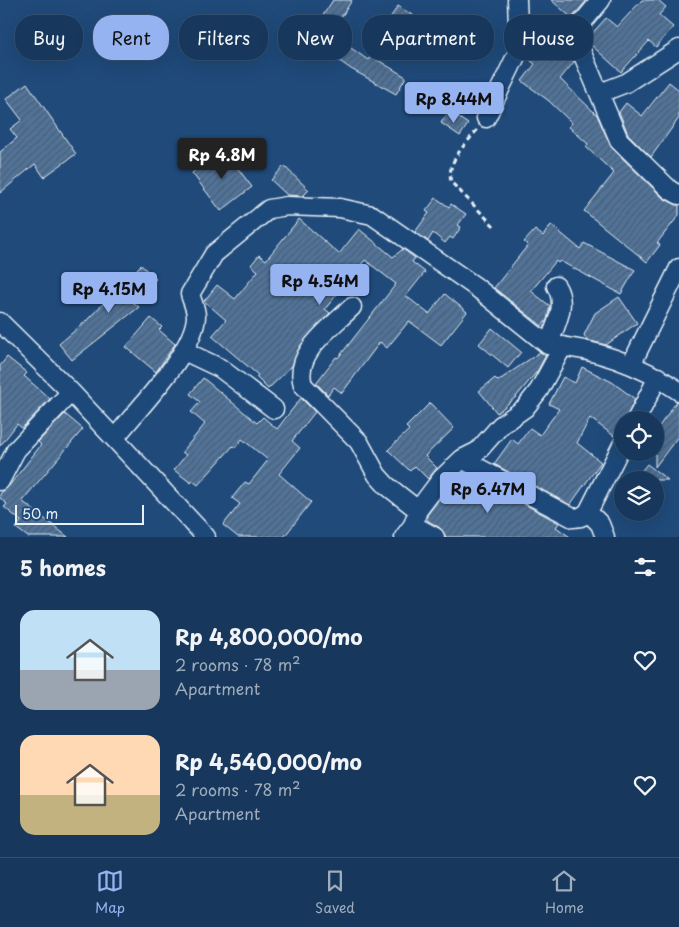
<!DOCTYPE html>
<html lang="en">
<head>
<meta charset="utf-8">
<style>
  :root { --surface:#17385c; --page:#244365; --text:#f1f3f6; --muted:#9eacbb; --line:#365272; --accent:#95b2f1 }
  body { margin:0; font-family:"Playpen Sans",sans-serif; background:var(--page); color:var(--text); height:100vh; display:flex; flex-direction:column; font-size:19px; white-space:nowrap }
  * { box-sizing:border-box; margin:0 }
  p { font-size:16px; color:var(--muted) }
  .icon { flex:none; width:28px; height:28px; fill:none; stroke:currentColor; stroke-width:2; stroke-linecap:round; stroke-linejoin:round }
  .map { position:relative; height:537px; overflow:hidden }
  .panel { display:flex; flex-direction:column; background:var(--surface); flex:1 }
  .panel>* { flex:none }
  .guide { position:absolute; left:15px; top:15px; width:650px; height:45px; display:flex; gap:10px }
  .tools { position:absolute; left:614px; top:411px; display:grid; gap:10px }
  .tools a { display:grid; place-items:center; width:50px; height:50px; border-radius:50%; background:var(--surface); box-shadow:0 5px 20px #0002,0 0 0 1px var(--line); font-size:25px }
  .scale { position:absolute; left:15px; bottom:12px; width:129px; box-sizing:border-box; padding-left:5px; border:2px solid #e8f1f8; border-top:0; font-size:14px; line-height:18px; white-space:nowrap; color:#e8f1f8; -webkit-text-stroke:4px #1f4a7a; paint-order:stroke }
  .price { position:absolute; translate:-50% -42px; padding:0 11px; border-radius:5px; background:var(--accent); color:#111; font-size:16px; line-height:32px; filter:drop-shadow(0 1px 2px #0008) }
  .price::after { content:''; position:absolute; left:50%; top:30px; width:15px; height:11px; margin-left:-8px; background:inherit; clip-path:polygon(0 0,100% 0,50% 100%) }
  .price.current { background:#222; color:#fff }
  ul { padding:0; list-style:none }
  li { display:flex; align-items:center; gap:15px; height:125px; padding:0 20px }
  li span { display:grid; place-items:center; flex:none; width:140px; height:100px; border-radius:15px; color:#555 }
  li>.icon { margin-inline-start:auto }
  span .icon { width:60px; height:60px; fill:#fffc; stroke-width:1 }
  li b { font-size:21px }
  h2 { display:flex; justify-content:space-between; align-items:center; height:60px; padding:0 20px; font-size:21px }
  .chip { padding:0 18px; border-radius:20px; background:var(--surface); box-shadow:0 5px 20px #0002,0 0 0 1px var(--line); font-size:18px; line-height:45px }
  .chip.current { background:var(--accent); color:#111 }
  .dock { display:flex; justify-content:space-around; align-items:center; height:70px; border-top:1px solid var(--line); background:var(--surface); font-size:14px; color:var(--muted) }
  .dock a { display:grid; justify-items:center; gap:2px }
  .dock .current { color:var(--accent) }
  .map>svg:first-child { display:block }
</style>
</head>
<body>
<div class="map">
<svg width="679" height="537" viewBox="0 0 679 537">
  <defs>
    <pattern id="building-hatch" width="6" height="6" patternUnits="userSpaceOnUse" patternTransform="scale(1.25)"><rect width="6" height="6" fill="#517399"/><path d="M-1 1l2-2M0 6l6-6M5 7l2-2" fill="none" stroke="#4c5e72"/></pattern>
  </defs>
  <rect width="100%" height="100%" fill="#1f4a7a"/>
  <filter id="ink" filterUnits="userSpaceOnUse"><feTurbulence type="fractalNoise" baseFrequency=".02" numOctaves="2"/><feDisplacementMap in="SourceGraphic" scale="10" xChannelSelector="R" yChannelSelector="G"/><feConvolveMatrix kernelMatrix="1 2 1 2 8 2 1 2 1" color-interpolation-filters="sRGB"/></filter>
  <g filter="url(#ink)">
    <path fill="url(#building-hatch)" stroke="#e8f1f8" d="M 333,0 L 352,0 L 334,29 L 320,20 Z
      M 551,0 L 587,0 L 572,18 Z
      M 642,0 L 658,0 L 666,7 L 659,15 L 673,27 L 656,47 L 649,41 L 621,72 L 590,44 L 587,39 L 606,18 L 617,27 Z
      M 398,6 L 440,33 L 429,48 L 388,21 Z
      M 324,29 L 368,60 L 371,56 L 406,77 L 396,94 L 351,69 L 314,43 Z
      M 550,37 L 571,55 L 574,62 L 560,79 L 597,115 L 611,147 L 663,198 L 679,206 L 679,215 L 657,243 L 660,245 L 647,262 L 584,211 L 614,173 L 586,147 L 588,144 L 569,127 L 572,123 L 549,101 L 522,81 L 535,64 L 531,61 Z
      M 669,82 L 679,90 L 679,118 L 651,157 L 628,134 L 619,112 L 626,103 L 642,116 Z
      M 27,83 L 76,154 L 44,177 L 35,164 L 0,193 L 0,152 L 17,138 L 10,129 L 22,120 L 6,99 Z
      M 449,111 L 468,124 L 460,136 L 441,123 Z
      M 223,149 L 252,187 L 221,211 L 192,173 Z
      M 284,166 L 309,190 L 303,196 L 287,195 L 271,180 Z
      M 436,198 L 449,207 L 451,204 L 466,214 L 458,225 L 461,227 L 453,239 L 450,237 L 445,243 L 433,233 L 428,241 L 415,232 L 429,213 L 426,211 Z
      M 299,219 L 339,254 L 359,229 L 393,257 L 403,249 L 415,258 L 412,262 L 425,272 L 406,296 L 429,314 L 445,294 L 467,312 L 441,345 L 409,321 L 387,348 L 380,342 L 342,393 L 334,387 L 328,395 L 316,383 L 336,357 L 338,358 L 396,284 L 365,260 L 325,309 L 330,313 L 300,346 L 292,366 L 268,389 L 256,377 L 258,375 L 212,336 L 226,320 L 204,301 L 217,285 L 235,299 L 258,271 L 251,265 L 259,255 L 266,260 Z
      M 551,225 L 580,249 L 584,243 L 635,270 L 621,294 L 560,261 L 558,263 L 556,261 L 531,291 L 550,306 L 547,320 L 542,326 L 494,288 L 528,245 L 524,242 L 535,230 L 543,236 Z
      M 141,265 L 156,279 L 133,302 L 139,307 L 72,360 L 59,344 L 85,322 Z
      M 619,297 L 637,323 L 606,345 L 587,340 L 584,335 L 595,313 Z
      M 151,318 L 162,327 L 159,330 L 175,344 L 156,372 L 126,347 Z
      M 492,328 L 521,352 L 508,368 L 479,344 Z
      M 540,352 L 546,355 L 538,370 L 516,397 L 497,413 L 479,391 L 495,378 L 498,381 Z
      M 7,357 L 27,373 L 24,376 L 50,399 L 22,428 L 17,424 L 0,446 L 0,366 Z
      M 582,367 L 612,382 L 635,399 L 626,419 L 622,420 L 614,436 L 590,418 L 577,443 L 601,462 L 570,505 L 494,464 L 512,439 L 518,444 L 530,428 L 540,435 L 559,409 L 549,404 L 563,377 L 575,383 Z
      M 203,378 L 257,423 L 263,417 L 277,429 L 301,398 L 315,412 L 292,441 L 300,448 L 279,474 L 311,502 L 284,537 L 238,537 L 223,525 L 240,504 L 232,498 L 245,482 L 249,484 L 268,460 L 242,439 L 235,448 L 233,446 L 198,485 L 193,481 L 191,483 L 174,470 L 186,455 L 182,452 L 205,424 L 191,412 L 200,402 L 190,394 Z
      M 677,401 L 679,402 L 679,435 L 655,467 L 655,432 Z
      M 430,403 L 454,428 L 425,456 L 437,468 L 428,479 L 415,466 L 410,471 L 388,450 L 409,430 L 406,427 Z
      M 65,414 L 83,429 L 22,501 L 68,537 L 28,537 L 16,528 L 21,521 L 4,507 L 7,504 L 0,498 L 0,494 L 9,486 L 41,445 L 38,442 Z
      M 647,464 L 668,480 L 634,480 Z
      M 463,473 L 479,485 L 482,481 L 559,523 L 556,527 L 570,537 L 446,537 L 440,528 L 427,520 L 427,515 L 450,485 Z"/>
    <g fill="none" stroke-linecap="round" stroke-linejoin="round">
      <defs>
        <path id="minor" d="M 601,0 L 581,24 L 576,39 L 619,140 L 670,190 L 679,195
          M 600,93 L 626,83 L 679,49
          M 486,118 L 519,50 L 517,0
          M 352,307 C 331,328 293,353 303,385 L 359,442 L 377,475 L 386,485 L 418,510
          M 0,322 L 71,392 L 206,537
          M 548,345 C 555,326 568,305 556,286
          M 184,351 L 220,368 L 274,409
          M 631,365 L 679,268
          M 636,420 L 658,377
          M 115,438 C 137,409 195,352 196,316 C 196,308 192,302 190,294 L 214,254 L 269,209 L 287,206 L 340,208 L 372,215 L 476,287 L 548,345 C 594,348 641,365 679,391
          M 462,459 L 573,518 L 581,517 L 588,512 L 622,445
          M 0,481 L 16,450 L 71,392
          M 588,512 L 600,524 L 605,537
          M 413,525 L 435,537
          M 404,537 L 413,525 L 418,510 L 442,478 L 462,459 L 478,451 L 501,425 L 525,408 L 539,390 L 563,346"/>
      </defs>
      <use href="#minor" stroke="#e8f1f8" stroke-width="21"/>
      <path stroke="#e8f1f8" stroke-width="3" stroke-dasharray="5 4" stroke-linecap="butt" d="M 477,130 C 465,145 446,162 451,182 L 496,228"/>
      <use href="#minor" stroke="#1f4a7a" stroke-width="18"/>
    </g>
  </g>
</svg>
<div class="tools">
<a><svg class="icon" aria-label="locate" viewBox="0 0 24 24"><circle cx="12" cy="12" r="6"/><path d="M12 2v4M12 18v4M2 12h4M18 12h4"/></svg></a>
<a><svg class="icon" aria-label="layers" viewBox="0 0 24 24"><path d="M12 4l9 5-9 5-9-5zM3 14l9 5 9-5"/></svg></a>
</div>
<div class="scale">50 m</div>
<b class="price" style="left:454px;top:124px">Rp 8.44M</b>
<b class="price current" style="left:222px;top:180px">Rp 4.8M</b>
<b class="price" style="left:320px;top:306px">Rp 4.54M</b>
<b class="price" style="left:109px;top:314px">Rp 4.15M</b>
<b class="price" style="left:488px;top:514px">Rp 6.47M</b>
<div class="guide">
<a class="chip">Buy</a>
<a class="chip current">Rent</a>
<a class="chip">Filters</a>
<a class="chip">New</a>
<a class="chip">Apartment</a>
<a class="chip">House</a>
</div>
</div>
<section class="panel">
<h2>5 homes<svg class="icon" aria-label="filters" viewBox="0 0 24 24"><path d="M4 7h16M4 17h16"/><circle cx="9" cy="7" r="2"/><circle cx="15" cy="17" r="2"/></svg></h2>
<ul>
<li><span style="background:linear-gradient(#bfe0f5 60%,#9aa5b1 0)"><svg class="icon" aria-label="home" viewBox="0 0 24 24"><path d="M3 11l9-7 9 7M6 9v11h12V9"/></svg></span><div><b>Rp 4,800,000/mo</b><p>2 rooms · 78 m²</p><p>Apartment</p></div><svg class="icon" aria-label="heart" viewBox="0 0 24 24"><path d="M12 20l-8-8c-3-5 5-10 8-4 3-6 11-1 8 4z"/></svg></li>
<li><span style="background:linear-gradient(#ffd9b3 60%,#c2b280 0)"><svg class="icon" aria-label="home" viewBox="0 0 24 24"><path d="M3 11l9-7 9 7M6 9v11h12V9"/></svg></span><div><b>Rp 4,540,000/mo</b><p>2 rooms · 78 m²</p><p>Apartment</p></div><svg class="icon" aria-label="heart" viewBox="0 0 24 24"><path d="M12 20l-8-8c-3-5 5-10 8-4 3-6 11-1 8 4z"/></svg></li>
</ul>
</section>
<nav class="dock">
<a class="current"><svg class="icon" aria-label="map" viewBox="0 0 24 24"><path d="M3 6l6-2 6 2 6-2v14l-6 2-6-2-6 2zM9 4v14M15 6v14"/></svg>Map</a>
<a><svg class="icon" aria-label="saved" viewBox="0 0 24 24"><path d="M7 4h10v16l-5-4-5 4z"/></svg>Saved</a>
<a><svg class="icon" aria-label="home" viewBox="0 0 24 24"><path d="M3 11l9-7 9 7M6 9v11h12V9"/></svg>Home</a>
</nav>
</body>
</html>
